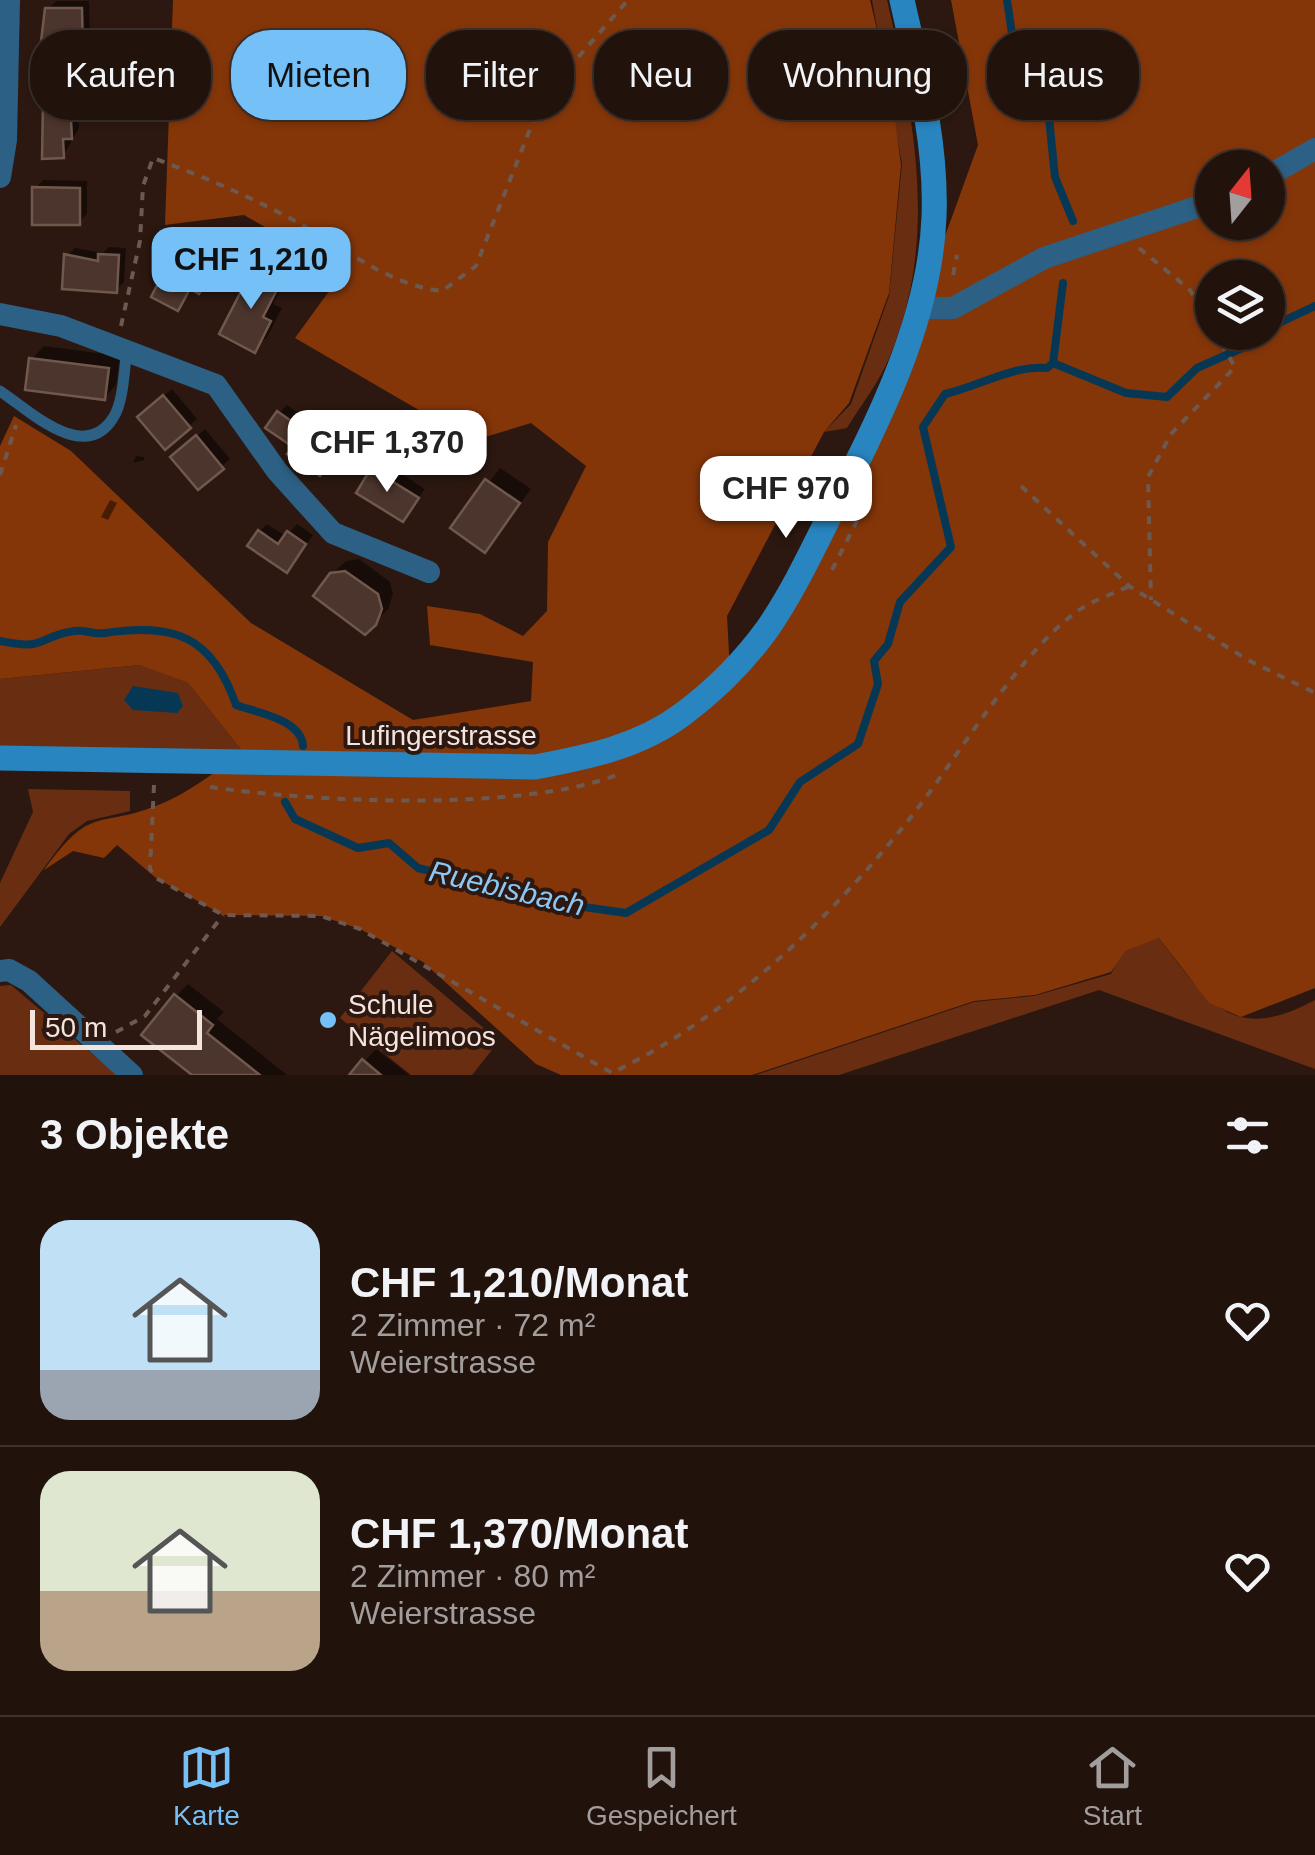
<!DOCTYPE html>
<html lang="de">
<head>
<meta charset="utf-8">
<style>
  :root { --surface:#21120c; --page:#291b15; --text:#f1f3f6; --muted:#a29e9d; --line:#3e322d; --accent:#75c0f6 }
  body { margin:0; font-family:Helvetica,sans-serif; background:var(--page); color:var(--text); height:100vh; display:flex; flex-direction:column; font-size:38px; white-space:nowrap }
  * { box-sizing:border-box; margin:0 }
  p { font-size:32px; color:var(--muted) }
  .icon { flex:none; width:55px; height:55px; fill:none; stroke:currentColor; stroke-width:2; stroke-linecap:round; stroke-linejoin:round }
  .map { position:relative; height:1075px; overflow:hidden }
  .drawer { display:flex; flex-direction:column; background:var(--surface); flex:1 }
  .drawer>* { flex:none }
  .guide { position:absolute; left:30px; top:30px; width:1255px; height:90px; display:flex; gap:20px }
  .needle { width:65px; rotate:17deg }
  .fabs { position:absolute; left:1195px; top:150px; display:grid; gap:20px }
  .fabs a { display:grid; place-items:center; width:90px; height:90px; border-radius:50%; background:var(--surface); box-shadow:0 2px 8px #0004,0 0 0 2px var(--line); font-size:50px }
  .scale { position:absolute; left:30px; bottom:25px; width:172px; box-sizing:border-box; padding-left:10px; border:5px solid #f3e4de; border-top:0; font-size:28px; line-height:35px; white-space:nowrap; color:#f3e4de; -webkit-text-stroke:8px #2c1810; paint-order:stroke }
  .price { position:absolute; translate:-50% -85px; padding:0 22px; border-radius:20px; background:#fff; color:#222; font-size:32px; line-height:65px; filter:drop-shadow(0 2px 5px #0008) }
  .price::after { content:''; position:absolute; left:50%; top:60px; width:30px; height:22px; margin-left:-15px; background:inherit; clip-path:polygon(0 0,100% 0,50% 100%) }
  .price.selected { background:var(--accent); color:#111 }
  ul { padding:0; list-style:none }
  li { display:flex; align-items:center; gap:30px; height:250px; padding:0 40px }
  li+li { border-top:2px solid var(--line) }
  li span { display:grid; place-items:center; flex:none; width:280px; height:200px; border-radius:30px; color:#555 }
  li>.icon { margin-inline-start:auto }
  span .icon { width:120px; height:120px; fill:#fffc; stroke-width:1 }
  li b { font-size:42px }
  h2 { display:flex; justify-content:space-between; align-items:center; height:120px; padding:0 40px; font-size:42px }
  .tag { padding:0 35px; border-radius:40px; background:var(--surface); box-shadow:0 2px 8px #0004,0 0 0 2px var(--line); font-size:35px; line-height:90px }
  .tag.selected { background:var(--accent); color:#111 }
  .menu { display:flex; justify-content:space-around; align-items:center; height:140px; border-top:2px solid var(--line); background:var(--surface); font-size:28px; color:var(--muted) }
  .menu a { display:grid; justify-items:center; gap:5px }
  .menu .selected { color:var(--accent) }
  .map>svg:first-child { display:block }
</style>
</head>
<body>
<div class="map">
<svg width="1315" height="1075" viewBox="0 0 1315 1075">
  <rect width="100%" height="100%" fill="#2c1810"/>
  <path fill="#692e11" d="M 872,0 L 887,0 C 914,118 939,238 890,356 C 880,381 861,405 847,428 L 824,432 L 851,404 L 889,296 L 902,164 Z
    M 141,665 L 188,683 L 243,752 L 0,746 L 0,679 Z
    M 28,789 L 130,791 L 130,811 L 87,821 L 69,834 L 0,927 L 0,883 L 33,812 Z
    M 1159,938 C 1206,1000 1231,1046 1315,1000 L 1315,1069 L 1099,990 L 839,1075 L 756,1075 L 974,1002 L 1034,996 L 1111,974 L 1123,951 Z
    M 392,951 L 499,1041 L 472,1075 L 411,1075 L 340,1018 Z
    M 11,985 L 117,1075 L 0,1075 L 0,986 Z"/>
  <path fill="#853609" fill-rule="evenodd" d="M 173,0 L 870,0 L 891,90 L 901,165 L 889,293 L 849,403 L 824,432 L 727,616 L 730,672 L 794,587 L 919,308 L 978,145 L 951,0 L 1315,0 L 1315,988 L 1241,1017 L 1209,1003 L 1159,938 L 1125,951 L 1111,972 L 1035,995 L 974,1001 L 752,1075 L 561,1075 L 536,1064 L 423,962 L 360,929 L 321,916 L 223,915 L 156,878 L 117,845 L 104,858 L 73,851 L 44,870 C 94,801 98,831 163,803 C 190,792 219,769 243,752 L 188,683 L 140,665 L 0,679 L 0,446 L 14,416 L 71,451 L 251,623 L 413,720 L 531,701 L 533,662 L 430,645 L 427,606 L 480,614 L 523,636 L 547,611 L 548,542 L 586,466 L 531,423 L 472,441 L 295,338 L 343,272 L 244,215 L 165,225 ZM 1212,168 L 1268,168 L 1268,222 L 1212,222 ZM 1212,278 L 1268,278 L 1268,332 L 1212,332 Z"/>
  <path fill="#063855" d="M 133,686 L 178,693 L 183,706 L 177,713 L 133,710 L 124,700 Z"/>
  <path fill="#0007" d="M 56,1 L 89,1 L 90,39 L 82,47 L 48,9 Z
    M 77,92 L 79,128 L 63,156 L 45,101 L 53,93 Z
    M 43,180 L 87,181 L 87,214 L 79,222 L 35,189 Z
    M 197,226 L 230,243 L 211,278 L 198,291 L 194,288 L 178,308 L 154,296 L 184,238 Z
    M 109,247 L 126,248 L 124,282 L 116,290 L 67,256 L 75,248 L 103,253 Z
    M 267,259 L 291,271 L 273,304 L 282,308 L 267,337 L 254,349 L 254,272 Z
    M 44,346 L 120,356 L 116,385 L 104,398 L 32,359 Z
    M 172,389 L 197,419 L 189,426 L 148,409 Z
    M 287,405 L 305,417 L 310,413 L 332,428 L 326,437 L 340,446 L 327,465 L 279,413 Z
    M 205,429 L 230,459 L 198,487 L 181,450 Z
    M 136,456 L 144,457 L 144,460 L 133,463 Z
    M 381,461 L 425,489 L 403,519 L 373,469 Z
    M 500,468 L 531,489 L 485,550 L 454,528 Z
    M 110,500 L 117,503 L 108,520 L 101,517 Z
    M 267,524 L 286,536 L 297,524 L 313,535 L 287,570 L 259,532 Z
    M 359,559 L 390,582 L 393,594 L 388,609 L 365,631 L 332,574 L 346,561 Z
    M 188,984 L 224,1012 L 217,1019 L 287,1075 L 196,1075 L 176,996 Z
    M 376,1049 L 409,1075 L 352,1075 Z"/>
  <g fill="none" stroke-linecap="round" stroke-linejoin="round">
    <path stroke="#063855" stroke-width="8" d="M 1007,0 L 1012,34 L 1045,78 L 1055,177 L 1073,221
      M 1268,328 L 1315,306
      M 1053,363 L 1063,283
      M 0,641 C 48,651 36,637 74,631 C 84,629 94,635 105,633 C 173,623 212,635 236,705 C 258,713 301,719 303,746
      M 285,802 L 295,819 L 358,848 L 389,843 L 418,868 L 461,879 L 482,877 L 548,902 L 626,913 L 769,830 L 800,782 L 858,744 L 878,684 L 874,661 L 888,644 L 900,602 L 951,547 L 923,427 L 945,394 C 980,386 1012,365 1047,368 L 1053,363 L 1126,393 L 1167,397 L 1197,368 L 1249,345 L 1262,332"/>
  </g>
  <path fill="#4c352c" stroke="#70584d" stroke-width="2.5" d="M 45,8 L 82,8 L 83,49 L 40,50 Z
    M 70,99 L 72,139 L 63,139 L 64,158 L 42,159 L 43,100 Z
    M 32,187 L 80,188 L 80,225 L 32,225 Z
    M 182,237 L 219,256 L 199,294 L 190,289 L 178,311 L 151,297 Z
    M 64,254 L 98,261 L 98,254 L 119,255 L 117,293 L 62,289 Z
    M 252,270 L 280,284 L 263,317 L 271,321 L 255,353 L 219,334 Z
    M 29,358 L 109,368 L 105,400 L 25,390 Z
    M 163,395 L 191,428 L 165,450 L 137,417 Z
    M 277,411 L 297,425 L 300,419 L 326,437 L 320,446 L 334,455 L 320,476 L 287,454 L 293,447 L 265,428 Z
    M 196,435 L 224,469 L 198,490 L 170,457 Z
    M 371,468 L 419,498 L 403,522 L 356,493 Z
    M 485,479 L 520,503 L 485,553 L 450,528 Z
    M 258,530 L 278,544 L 287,531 L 306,544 L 287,573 L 247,546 Z
    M 345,571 L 378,594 L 382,609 L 376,625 L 365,635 L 313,596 L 330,573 Z
    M 174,994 L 213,1025 L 207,1033 L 260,1075 L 192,1075 L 141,1035 Z
    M 362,1059 L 381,1075 L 349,1075 Z"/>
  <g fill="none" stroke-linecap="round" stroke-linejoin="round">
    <path stroke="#6c5a52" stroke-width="4" stroke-dasharray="8 8" stroke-linecap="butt" d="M 1139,248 L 1190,290 L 1235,367 L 1171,434 L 1148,477 L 1151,600
      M 953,275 L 957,255
      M 121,326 L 140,241 L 143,186 L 153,158 C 202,176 249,196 295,221 C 343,247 388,285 442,291 L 476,266 L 534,119 L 574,62 L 628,0
      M 0,475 L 16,425
      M 1021,486 L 1129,586 L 1248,660 L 1315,693
      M 832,570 L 864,507
      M 154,785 L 150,869 L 156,878 L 223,915 L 321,916 L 360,929 L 612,1073 C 730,1015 825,924 907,822 C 955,763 1024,642 1087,605 C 1100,598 1115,593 1129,586
      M 210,787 C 314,802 520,812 617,775
      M 116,1032 L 145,1016 L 223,915"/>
    <path stroke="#2c6084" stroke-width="11" d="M 0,391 C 30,411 84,464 113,418 C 124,402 124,368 127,349"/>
    <path stroke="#2c6084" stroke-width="22" d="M 1268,176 L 1315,149
      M 0,177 L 6,140 L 9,0
      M 919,308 L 953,308 L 1044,258 L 1212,202
      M 0,314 L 61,326 L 216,385 L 277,471 L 333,533 L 429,572
      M 0,971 L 9,970 L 29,981 L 132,1075"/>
    <path stroke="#2885bf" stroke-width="25" d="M 0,758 L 535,767 C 588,757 639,747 683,714 C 715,690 745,660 768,628 C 792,593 811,553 830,515 C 877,424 930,322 934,217 C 937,144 918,71 902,0"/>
  </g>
  <circle fill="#75c0f6" stroke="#2c1810" stroke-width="4" cx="328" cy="1020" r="10"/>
  <g text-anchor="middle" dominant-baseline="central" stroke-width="8" stroke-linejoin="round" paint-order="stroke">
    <g font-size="28" fill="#f3e4de" stroke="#2c1810">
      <text x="441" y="735">Lufingerstrasse</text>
    </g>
    <g font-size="28" fill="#f3e4de" stroke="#2c1810" text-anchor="start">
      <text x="348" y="1004">Schule<tspan x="348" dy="32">Nägelimoos</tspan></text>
    </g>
    <g font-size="30" font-style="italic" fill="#8ac7f5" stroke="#2c1810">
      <text transform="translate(507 888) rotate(13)">Ruebisbach</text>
    </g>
  </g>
</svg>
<div class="fabs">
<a><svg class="needle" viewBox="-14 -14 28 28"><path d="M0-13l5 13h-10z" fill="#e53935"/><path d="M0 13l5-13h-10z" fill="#a29e9d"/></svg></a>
<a><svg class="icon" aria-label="layers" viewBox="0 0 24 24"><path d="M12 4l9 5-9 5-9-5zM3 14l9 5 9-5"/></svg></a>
</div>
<div class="scale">50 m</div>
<b class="price selected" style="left:251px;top:312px">CHF 1,210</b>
<b class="price" style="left:387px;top:495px">CHF 1,370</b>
<b class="price" style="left:786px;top:541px">CHF 970</b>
<div class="guide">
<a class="tag">Kaufen</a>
<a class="tag selected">Mieten</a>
<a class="tag">Filter</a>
<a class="tag">Neu</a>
<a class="tag">Wohnung</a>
<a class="tag">Haus</a>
</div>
</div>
<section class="drawer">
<h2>3 Objekte<svg class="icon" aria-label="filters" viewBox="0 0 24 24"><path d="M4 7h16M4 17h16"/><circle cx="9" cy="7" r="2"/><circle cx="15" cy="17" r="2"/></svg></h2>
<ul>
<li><span style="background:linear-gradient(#bfe0f5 75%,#9aa5b1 0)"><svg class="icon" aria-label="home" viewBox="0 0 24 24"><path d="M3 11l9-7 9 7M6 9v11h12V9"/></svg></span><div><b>CHF 1,210/Monat</b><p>2 Zimmer · 72 m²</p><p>Weierstrasse</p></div><svg class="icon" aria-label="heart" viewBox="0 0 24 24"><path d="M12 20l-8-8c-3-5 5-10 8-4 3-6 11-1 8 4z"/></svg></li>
<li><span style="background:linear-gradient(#dfe7d0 60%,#b9a48a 0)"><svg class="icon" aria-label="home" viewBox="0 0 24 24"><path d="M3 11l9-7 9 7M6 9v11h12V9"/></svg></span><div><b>CHF 1,370/Monat</b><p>2 Zimmer · 80 m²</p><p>Weierstrasse</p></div><svg class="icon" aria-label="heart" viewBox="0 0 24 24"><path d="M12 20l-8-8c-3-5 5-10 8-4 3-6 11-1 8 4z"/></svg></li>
</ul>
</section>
<nav class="menu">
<a class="selected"><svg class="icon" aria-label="map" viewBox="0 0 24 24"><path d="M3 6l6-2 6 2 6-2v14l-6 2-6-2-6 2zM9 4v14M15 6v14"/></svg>Karte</a>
<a><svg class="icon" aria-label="saved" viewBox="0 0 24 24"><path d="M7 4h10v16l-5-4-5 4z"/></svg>Gespeichert</a>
<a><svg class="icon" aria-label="home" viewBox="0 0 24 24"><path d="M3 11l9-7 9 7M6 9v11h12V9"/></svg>Start</a>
</nav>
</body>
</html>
